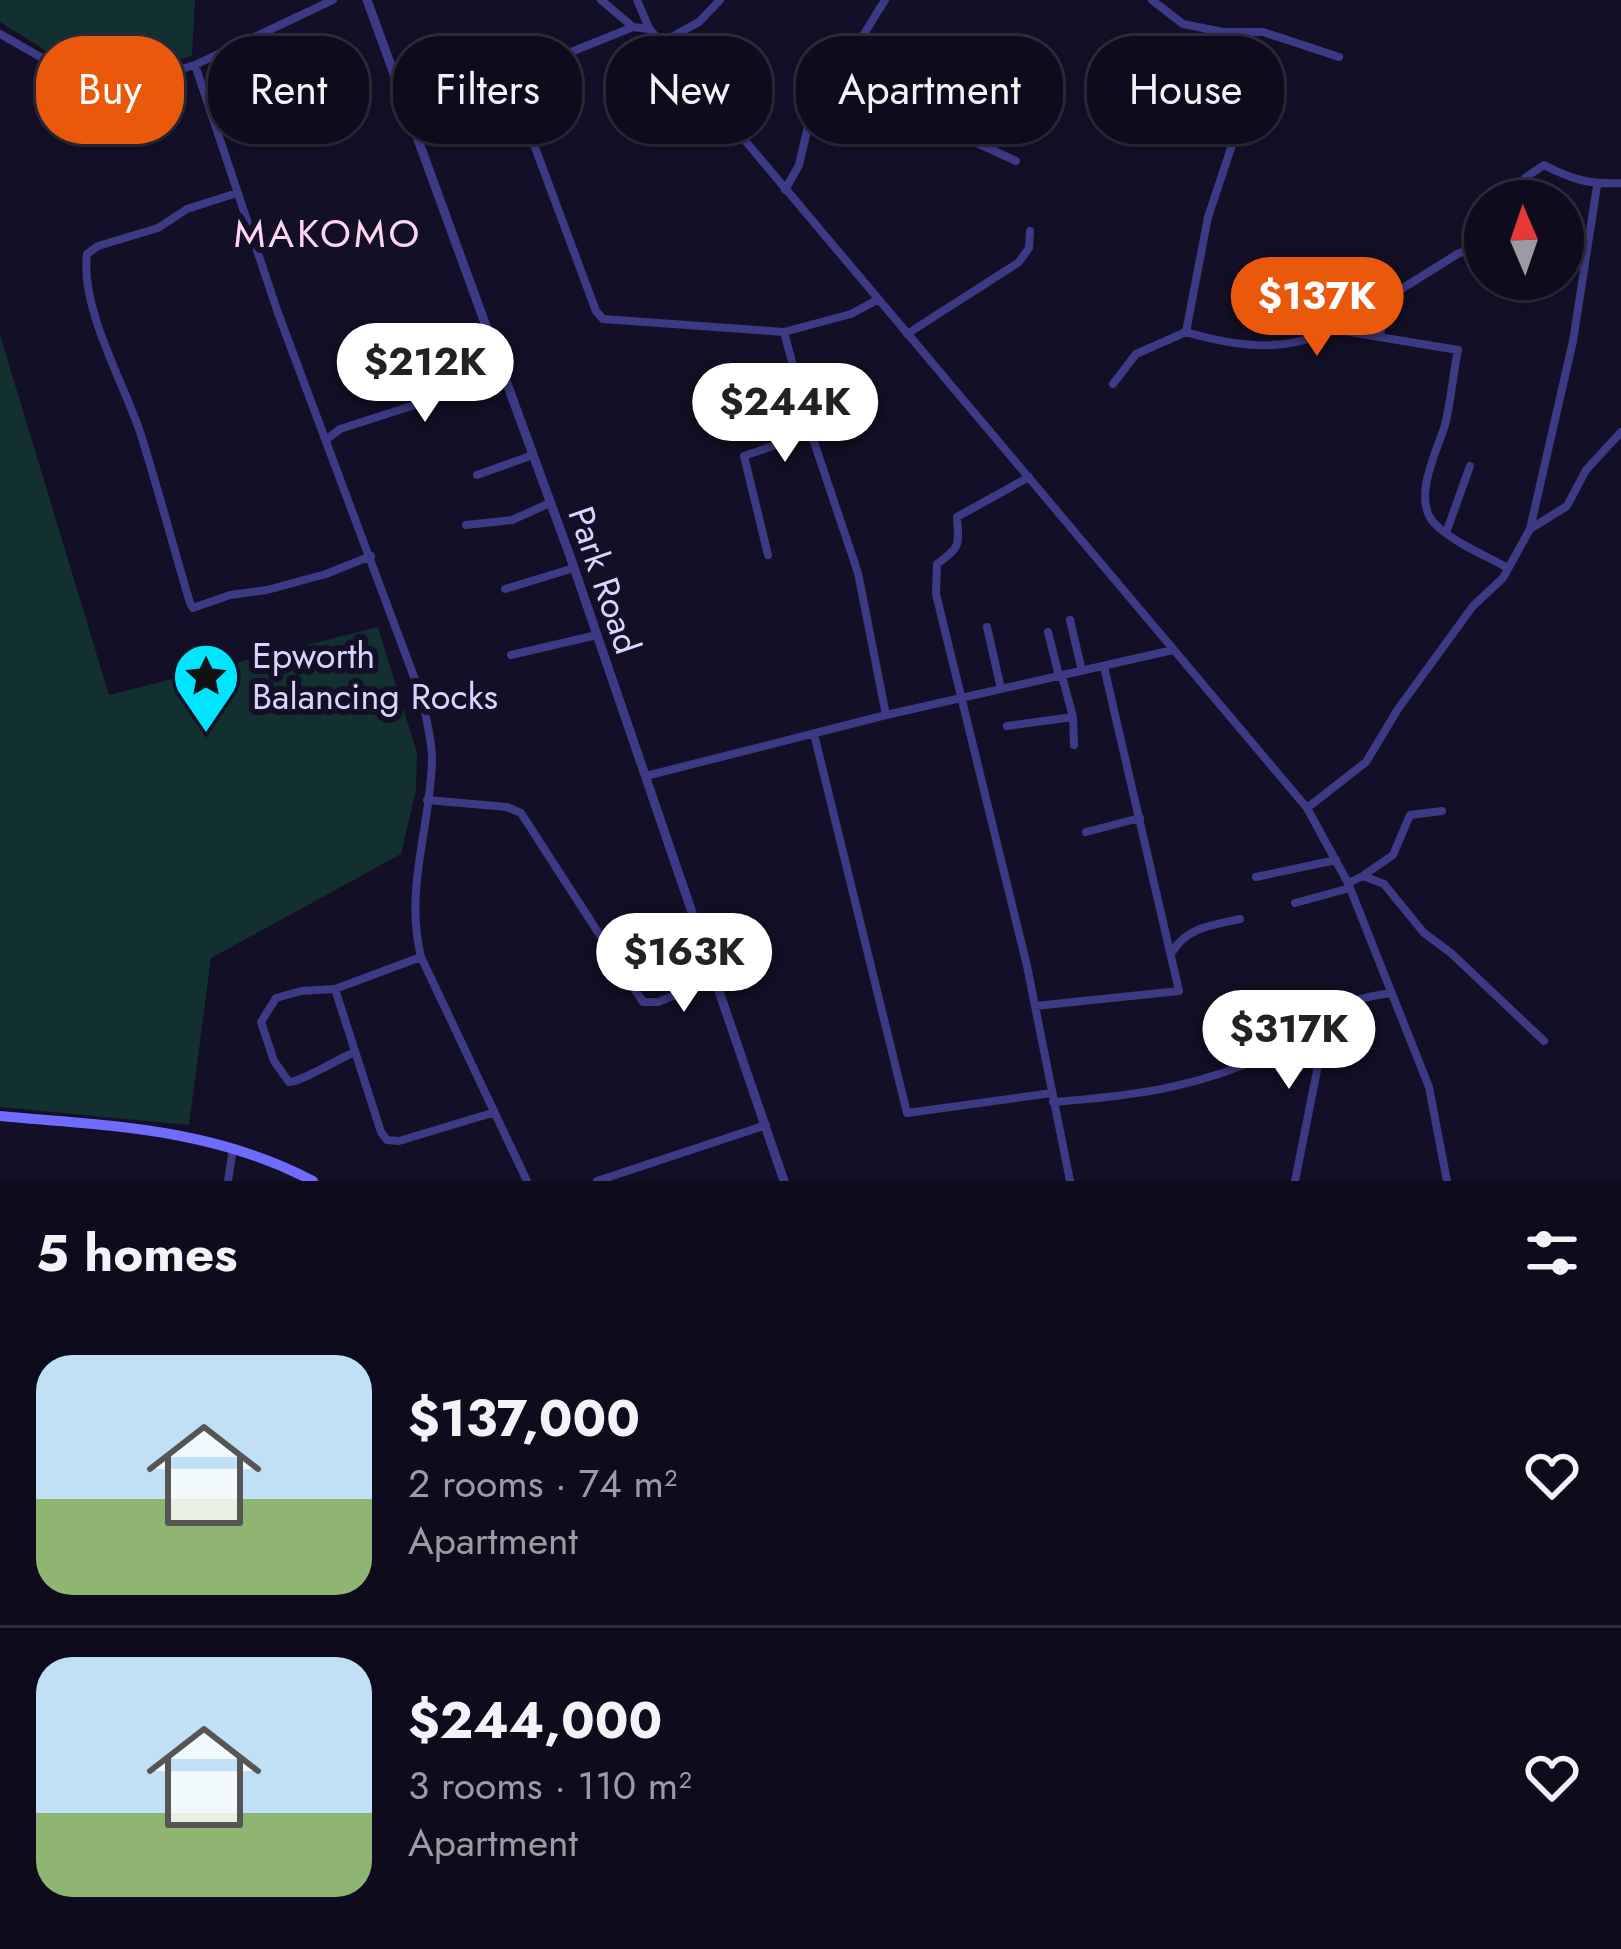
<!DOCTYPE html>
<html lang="en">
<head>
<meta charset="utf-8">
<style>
  :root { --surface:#0e0b1c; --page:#1c1929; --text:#f1f3f6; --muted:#9b9ba3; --line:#2e2b3b; --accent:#ea580c }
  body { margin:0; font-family:Jost,sans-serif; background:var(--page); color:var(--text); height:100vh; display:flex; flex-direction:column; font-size:45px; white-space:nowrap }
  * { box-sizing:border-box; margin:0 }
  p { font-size:39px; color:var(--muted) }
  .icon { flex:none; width:66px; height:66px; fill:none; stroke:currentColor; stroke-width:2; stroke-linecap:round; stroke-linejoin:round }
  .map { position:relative; height:1181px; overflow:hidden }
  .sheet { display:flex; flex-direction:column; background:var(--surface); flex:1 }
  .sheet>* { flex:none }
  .top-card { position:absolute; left:36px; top:36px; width:1551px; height:108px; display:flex; gap:24px }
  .needle { width:78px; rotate:358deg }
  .buttons { position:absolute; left:1464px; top:180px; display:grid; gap:24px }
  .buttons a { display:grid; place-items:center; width:120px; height:120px; border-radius:50%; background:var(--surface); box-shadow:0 3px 9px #0004,0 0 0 3px var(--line); font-size:60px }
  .price { position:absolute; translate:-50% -102px; padding:0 27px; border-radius:42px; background:#fff; color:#222; font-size:39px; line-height:78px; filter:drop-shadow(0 3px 6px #0008) }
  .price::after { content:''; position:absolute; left:50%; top:72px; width:36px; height:27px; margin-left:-18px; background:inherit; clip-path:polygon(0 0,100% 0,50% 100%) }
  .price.on { background:var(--accent); color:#fff }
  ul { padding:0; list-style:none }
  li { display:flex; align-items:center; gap:36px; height:300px; padding:0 36px }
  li+li { border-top:3px solid var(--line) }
  li span { display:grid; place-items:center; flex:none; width:336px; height:240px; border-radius:36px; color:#555 }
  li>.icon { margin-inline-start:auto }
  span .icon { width:144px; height:144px; fill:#fffc; stroke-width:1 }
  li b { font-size:51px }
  h2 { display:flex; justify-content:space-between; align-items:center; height:144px; padding:0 36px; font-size:51px }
  .pill { padding:0 42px; border-radius:48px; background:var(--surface); box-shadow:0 3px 9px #0004,0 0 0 3px var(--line); font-size:42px; line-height:108px }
  .pill.on { background:var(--accent); color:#fff }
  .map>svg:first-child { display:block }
</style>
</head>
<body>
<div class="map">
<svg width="1621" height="1181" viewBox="0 0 1621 1181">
  <rect width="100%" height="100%" fill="#130f26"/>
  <path fill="#12302f" d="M 0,0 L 195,0 L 192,56 L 94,81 L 0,22 Z
    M 0,335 L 109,695 L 378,627 L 417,753 L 416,790 L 401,854 L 211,958 L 189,1125 L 0,1107 Z"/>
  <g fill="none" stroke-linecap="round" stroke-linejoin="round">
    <path stroke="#3d3a85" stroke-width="8" d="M 601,0 L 633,27
      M 637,0 L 649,28
      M 1152,0 L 1183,24 L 1223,32 L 1263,32 L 1339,57
      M 0,34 L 58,67 L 109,90 L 195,65 L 333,0
      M 662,42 L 699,22 L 720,0
      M 849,55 L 923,118 L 1016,161
      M 195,65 L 278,313 L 423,701 C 426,720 432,740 432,758 C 431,828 404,886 421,957 L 527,1181
      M 508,75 L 596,311 L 603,319 L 784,332 L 851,314 L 877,300
      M 410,117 L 633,27 L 649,29 L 662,42 L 1307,808 L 1348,883 L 1429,1087 L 1447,1181
      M 785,190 L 799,165 L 812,109 L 827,78 L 854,50 L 885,0
      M 237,193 L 187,209 L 158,228 L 98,246 L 87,254 C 80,308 123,381 140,432 C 158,488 173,546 190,603 L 193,608 L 230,595 L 267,590 L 326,574 L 371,556
      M 1518,201 L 1525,178 L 1544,165 C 1571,179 1590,185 1621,183
      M 784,332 L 811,433 L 858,573 L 886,715
      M 1186,332 C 1233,346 1286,354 1331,329 L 1458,350 C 1453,374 1451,401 1445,425 C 1437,451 1411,500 1435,524 C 1454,543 1485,555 1508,568
      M 907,334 L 1019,262 L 1029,248 L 1030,231
      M 1380,336 L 1387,298 L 1459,253 L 1485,247
      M 1113,384 L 1136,354 L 1186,332 L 1208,217 L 1239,124 L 1240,103 L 1233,70 L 1248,32
      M 327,439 L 340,429 L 505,376
      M 477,475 L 533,455
      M 1029,477 L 957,517 C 959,546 961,546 937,564 L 936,594 L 1027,966 L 1070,1181
      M 466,525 L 512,520 L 550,503
      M 1530,529 L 1573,341 L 1597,186
      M 1446,533 L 1470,466
      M 768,555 L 744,456 L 811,433
      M 505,589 L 574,568
      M 1070,620 L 1082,671
      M 987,627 L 1001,689
      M 1048,632 L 1059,676
      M 511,655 L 597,635
      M 1062,676 L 1073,717 L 1074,745
      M 1007,726 L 1073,717
      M 814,734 L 907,1113 L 1052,1093
      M 646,776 L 886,715 L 1173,650
      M 427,800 L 507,807 L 521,813 L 643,1002 L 658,1002 L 715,979
      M 1307,808 L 1366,762 L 1398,709 L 1473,606 L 1503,578 L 1530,529 L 1567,506 L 1586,470 L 1621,432
      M 1086,832 L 1140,818
      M 1364,875 L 1393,855 L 1410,815 L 1442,811
      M 1256,877 L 1336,860
      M 1348,883 L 1363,876 L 1384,884 L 1424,933 L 1451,953 L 1544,1041
      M 1295,903 L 1350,888
      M 1173,951 C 1187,927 1214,925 1240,919
      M 335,989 L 381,1132 L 387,1140 L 399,1141 L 492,1113
      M 1035,1006 L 1179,991 L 1104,667
      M 355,1052 C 337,1059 304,1081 289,1082 L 274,1061 L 261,1022 L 276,998 L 301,991 L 335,989 L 421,957
      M 1053,1102 C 1135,1096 1203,1087 1278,1050 C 1289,1045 1297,1035 1306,1027 C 1330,1006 1361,997 1391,993
      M 228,1181 L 233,1148
      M 597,1181 L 766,1125
      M 1295,1181 L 1328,1015"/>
    <path stroke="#3d3a85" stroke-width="9" d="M 367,0 L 570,556 L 784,1181"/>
    <path stroke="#6f6bff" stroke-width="10" d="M 0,1116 C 111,1126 212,1128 313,1181"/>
  </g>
  <defs>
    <symbol id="sight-pin" viewBox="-11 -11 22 30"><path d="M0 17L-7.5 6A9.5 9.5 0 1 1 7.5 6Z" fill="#00e5ff" stroke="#130f26"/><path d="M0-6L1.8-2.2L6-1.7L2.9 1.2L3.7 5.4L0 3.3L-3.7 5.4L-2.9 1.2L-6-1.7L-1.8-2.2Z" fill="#111"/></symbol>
  </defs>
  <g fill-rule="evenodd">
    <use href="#sight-pin" x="168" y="638" width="76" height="104"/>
  </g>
  <g text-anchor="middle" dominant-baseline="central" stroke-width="12" stroke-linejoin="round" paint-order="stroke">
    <g font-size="36" fill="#d9d4ff" stroke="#130f26">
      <text transform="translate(605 580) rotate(71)">Park Road</text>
    </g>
    <g font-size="36" fill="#d9d4ff" stroke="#130f26" text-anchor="start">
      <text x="252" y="655">Epworth<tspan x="252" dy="41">Balancing Rocks</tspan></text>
    </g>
    <g font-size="39" letter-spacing="3" fill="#ffd6f0" stroke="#130f26">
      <text x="328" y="233">MAKOMO</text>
    </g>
  </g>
</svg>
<div class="buttons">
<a><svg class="needle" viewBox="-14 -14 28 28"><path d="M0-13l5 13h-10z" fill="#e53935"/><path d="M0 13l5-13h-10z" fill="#9b9ba3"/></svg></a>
</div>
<b class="price on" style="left:1317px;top:359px">$137K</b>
<b class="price" style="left:425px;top:425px">$212K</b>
<b class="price" style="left:785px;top:465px">$244K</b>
<b class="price" style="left:684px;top:1015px">$163K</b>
<b class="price" style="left:1289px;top:1092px">$317K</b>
<div class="top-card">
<a class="pill on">Buy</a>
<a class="pill">Rent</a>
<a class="pill">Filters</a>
<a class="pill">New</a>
<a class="pill">Apartment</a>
<a class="pill">House</a>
</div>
</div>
<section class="sheet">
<h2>5 homes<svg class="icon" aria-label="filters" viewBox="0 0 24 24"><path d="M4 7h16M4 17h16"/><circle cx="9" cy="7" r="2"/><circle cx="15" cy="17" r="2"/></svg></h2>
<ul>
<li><span style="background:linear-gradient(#bfe0f5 60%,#8fb573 0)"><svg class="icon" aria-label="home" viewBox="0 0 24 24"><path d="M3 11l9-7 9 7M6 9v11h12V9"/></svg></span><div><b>$137,000</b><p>2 rooms · 74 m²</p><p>Apartment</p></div><svg class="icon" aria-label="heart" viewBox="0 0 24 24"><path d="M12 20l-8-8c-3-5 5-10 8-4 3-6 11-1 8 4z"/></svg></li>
<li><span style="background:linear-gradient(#bfe0f5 65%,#8fb573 0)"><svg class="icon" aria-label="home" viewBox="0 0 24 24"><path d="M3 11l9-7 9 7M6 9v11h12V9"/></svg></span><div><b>$244,000</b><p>3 rooms · 110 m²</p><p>Apartment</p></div><svg class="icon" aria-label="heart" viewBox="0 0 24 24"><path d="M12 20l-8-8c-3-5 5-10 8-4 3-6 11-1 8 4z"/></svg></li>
</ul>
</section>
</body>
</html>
